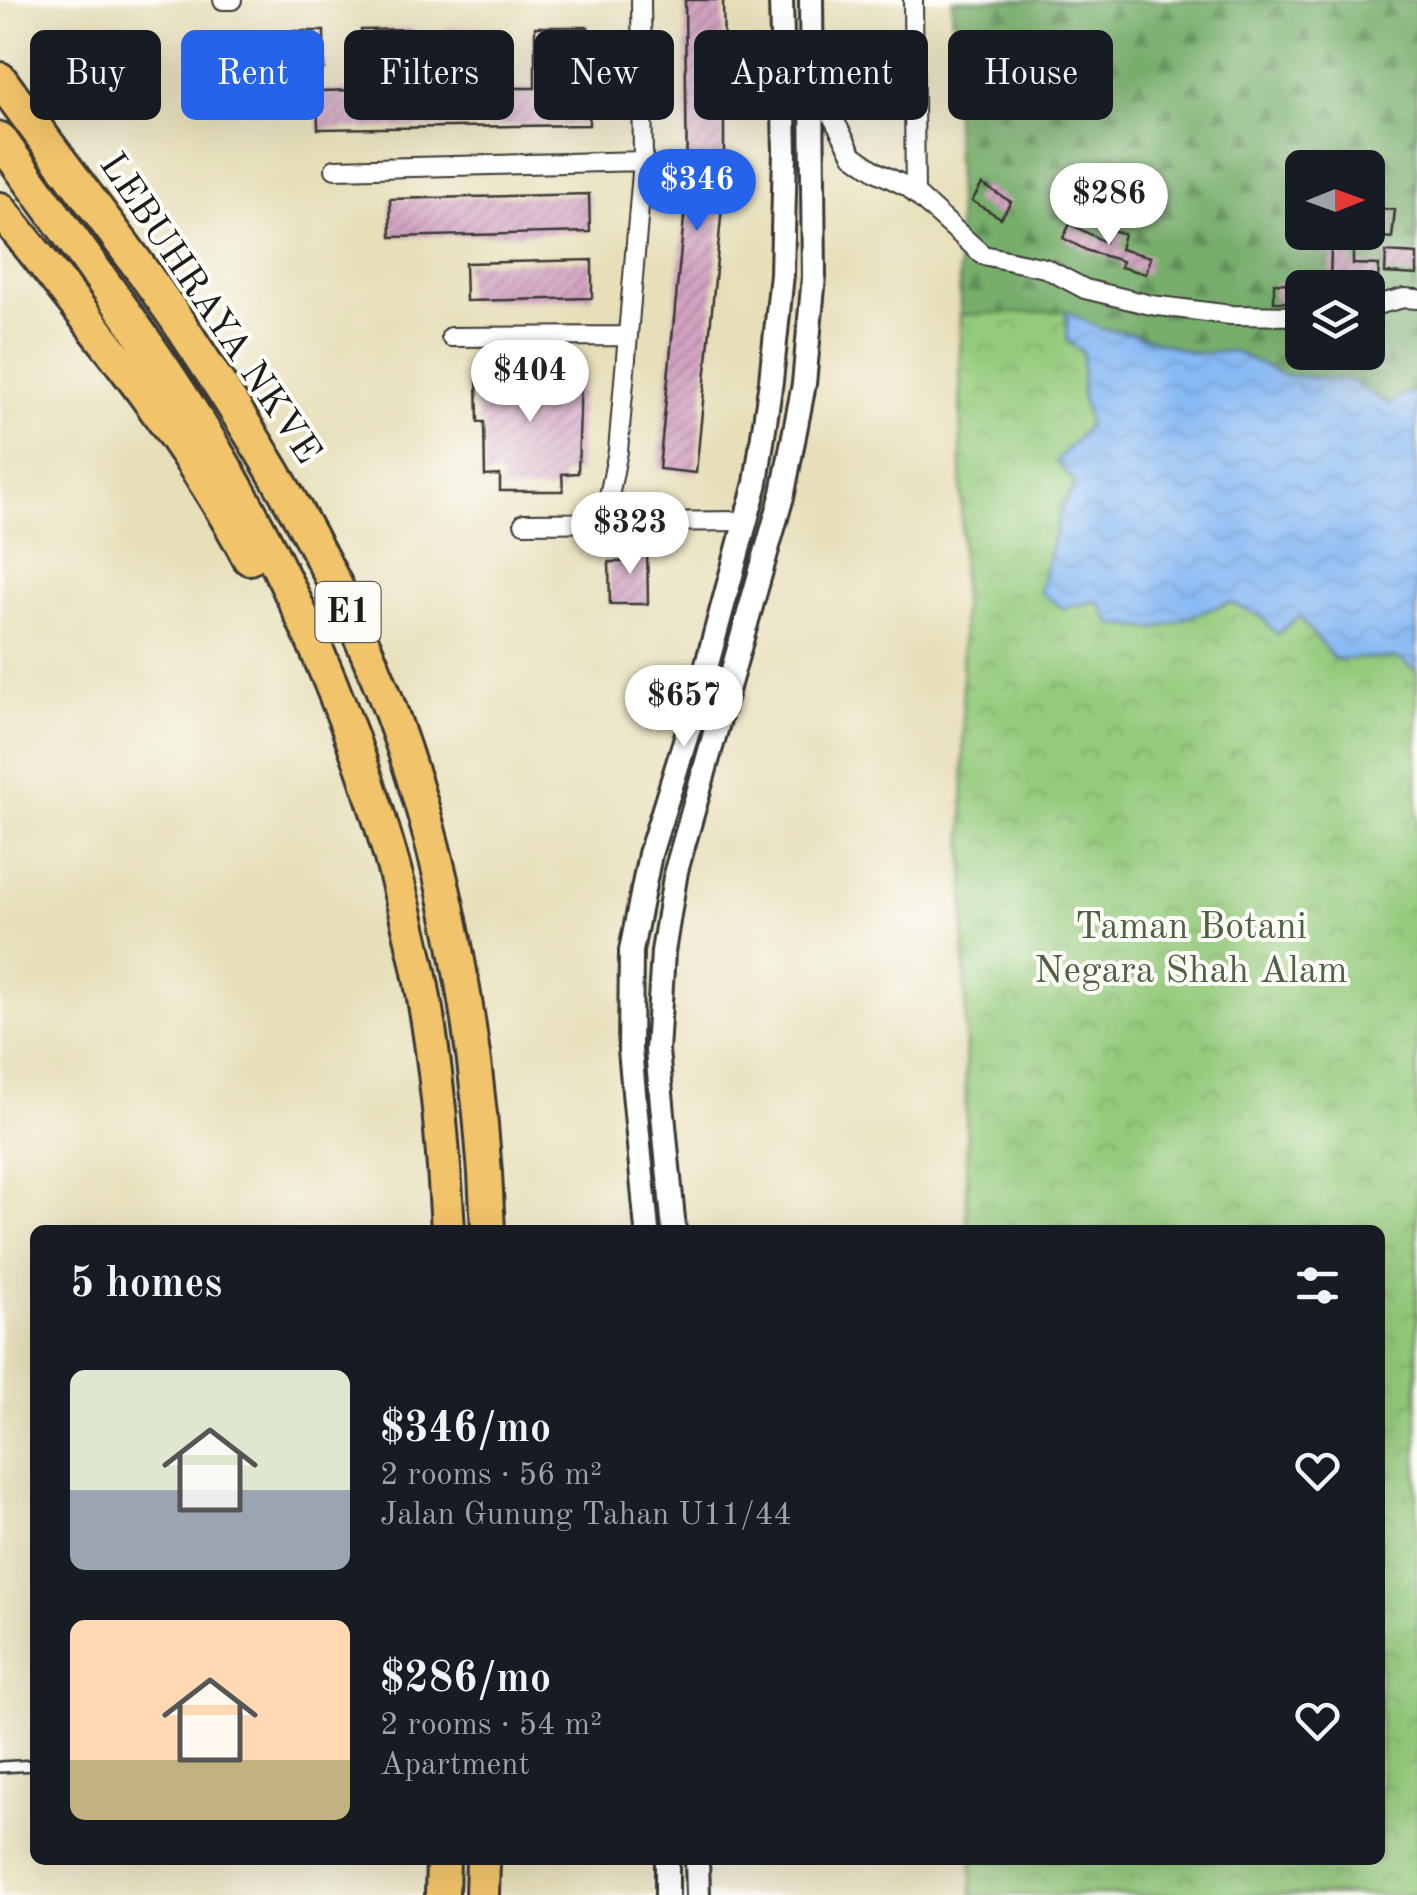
<!DOCTYPE html>
<html lang="en">
<head>
<meta charset="utf-8">
<style>
  :root { --surface:#171b24; --page:#242831; --text:#f1f3f6; --muted:#9ea1a6; --accent:#2563eb }
  body { margin:0; font-family:"Old Standard TT",serif; background:var(--page); color:var(--text); height:100vh; display:flex; flex-direction:column; font-size:38px; white-space:nowrap }
  * { box-sizing:border-box; margin:0 }
  p { font-size:32px; color:var(--muted) }
  .icon { flex:none; width:55px; height:55px; fill:none; stroke:currentColor; stroke-width:2; stroke-linecap:round; stroke-linejoin:round }
  .map { position:relative; flex:1; overflow:hidden }
  .side { position:absolute; left:30px; top:1225px; width:1355px; height:640px; display:flex; flex-direction:column; background:var(--surface); border-radius:15px; box-shadow:0 10px 40px #0002 }
  .side>* { flex:none }
  .banner { position:absolute; left:30px; top:30px; width:1358px; height:90px; display:flex; gap:20px }
  .needle { width:65px; rotate:89deg }
  .controls { position:absolute; left:1285px; top:150px; display:grid; gap:20px }
  .controls a { display:grid; place-items:center; width:100px; height:100px; border-radius:15px; background:var(--surface); box-shadow:0 10px 40px #0002; font-size:50px }
  .price { position:absolute; translate:-50% -85px; padding:0 22px; border-radius:35px; background:#fff; color:#222; font-size:32px; line-height:65px; filter:drop-shadow(0 2px 5px #0008) }
  .price::after { content:''; position:absolute; left:50%; top:60px; width:30px; height:22px; margin-left:-15px; background:inherit; clip-path:polygon(0 0,100% 0,50% 100%) }
  .price.selected { background:var(--accent); color:#fff }
  ul { padding:0; list-style:none }
  li { display:flex; align-items:center; gap:30px; height:250px; padding:0 40px }
  li span { display:grid; place-items:center; flex:none; width:280px; height:200px; border-radius:15px; color:#555 }
  li>.icon { margin-inline-start:auto }
  span .icon { width:120px; height:120px; fill:#fffc; stroke-width:1 }
  li b { font-size:42px }
  h2 { display:flex; justify-content:space-between; align-items:center; height:120px; padding:0 40px; font-size:42px }
  .chip { padding:0 35px; border-radius:15px; background:var(--surface); box-shadow:0 10px 40px #0002; font-size:35px; line-height:90px }
  .chip.selected { background:var(--accent); color:#fff }
  .map>svg:first-child { display:block }
</style>
</head>
<body>
<div class="map">
<svg width="1417" height="1895" viewBox="0 0 1417 1895">
  <defs>
    <pattern id="forest-firs" width="22" height="20" patternUnits="userSpaceOnUse" patternTransform="scale(2.5)"><rect width="22" height="20" fill="#77ae6c"/><path d="M5 1l3.5 6h-7zM16 11l3.5 6h-7z" fill="#618d58"/></pattern>
    <pattern id="park-crowns" width="20" height="18" patternUnits="userSpaceOnUse" patternTransform="scale(2.5)"><rect width="20" height="18" fill="#94ca7c"/><path d="M2 6a3 3 0 1 1 6 0M12 15a3 3 0 1 1 6 0" fill="none" stroke="#7fad6b"/></pattern>
    <pattern id="water-waves" width="16" height="10" patternUnits="userSpaceOnUse" patternTransform="scale(2.5)"><rect width="16" height="10" fill="#87b9f4"/><path d="M0 5q4-4 8 0t8 0" fill="none" stroke="#749ed1"/></pattern>
    <pattern id="building-hatch" width="6" height="6" patternUnits="userSpaceOnUse" patternTransform="scale(2.5)"><rect width="6" height="6" fill="#d3a4c2"/><path d="M-1 1l2-2M0 6l6-6M5 7l2-2" fill="none" stroke="#aa859d"/></pattern>
  </defs>
  <rect width="100%" height="100%" fill="#fdfcf7"/>
  <filter id="ink" filterUnits="userSpaceOnUse"><feTurbulence type="fractalNoise" baseFrequency=".01" numOctaves="2"/><feDisplacementMap in="SourceGraphic" scale="20" xChannelSelector="R" yChannelSelector="G"/><feConvolveMatrix kernelMatrix="1 2 1 2 8 2 1 2 1" color-interpolation-filters="sRGB"/></filter>
  <filter id="wash" filterUnits="userSpaceOnUse"><feTurbulence type="fractalNoise" baseFrequency=".0048" numOctaves="4" result="noise"/><feDisplacementMap in="SourceGraphic" scale="40" xChannelSelector="R" yChannelSelector="G"/><feGaussianBlur stdDeviation="2.25" result="paint"/><feColorMatrix in="noise" values="0 0 0 0 0 0 0 0 0 0 0 0 0 0 0 0 0 1.4 0 .05"/><feComposite in="paint" operator="in"/></filter>
  <g filter="url(#wash)">
    <rect width="100%" height="100%" fill="#e7dfba"/>
    <path fill="url(#forest-firs)" stroke="#4a6544" stroke-width="2.5" fill-rule="evenodd" d="M 952,0 L 1417,0 L 1417,392 L 1405,394 L 1391,405 L 1349,380 L 1283,375 L 1233,351 L 1195,354 L 1130,333 L 1101,329 L 1070,447 L 1417,671 L 1417,1895 L 972,1895 L 972,1860 L 1380,1860 L 1380,1230 L 967,1230 L 960,315 ZM 1302,168 L 1368,168 L 1368,232 L 1302,232 ZM 1302,288 L 1368,288 L 1368,352 L 1302,352 Z"/>
    <path fill="url(#park-crowns)" stroke="#58734c" stroke-width="2.5" d="M 1066,311 L 1068,342 L 1083,352 L 1082,396 L 1089,424 L 1057,462 L 1076,483 L 1061,508 L 1040,592 L 1063,608 L 1098,601 L 1112,624 L 1155,629 L 1230,602 L 1260,616 L 1277,634 L 1299,616 L 1334,659 L 1398,658 L 1417,671 L 1417,1895 L 972,1895 L 972,1860 L 1380,1860 L 1380,1230 L 967,1230 L 960,315 Z"/>
    <path fill="url(#water-waves)" stroke="#526a88" stroke-width="2.5" d="M 1066,311 L 1101,329 L 1130,333 L 1195,354 L 1233,351 L 1283,375 L 1349,380 L 1390,405 L 1405,394 L 1417,392 L 1417,671 L 1398,658 L 1334,659 L 1299,616 L 1277,634 L 1260,616 L 1230,602 L 1155,629 L 1112,624 L 1098,601 L 1063,608 L 1040,592 L 1061,508 L 1076,483 L 1056,462 L 1089,424 L 1082,396 L 1083,352 L 1068,342 Z"/>
    <g id="blocks">
      <path fill="url(#building-hatch)" d="M 685,0 L 723,0 L 724,52 L 724,187 L 696,473 L 659,469 L 687,188 Z
        M 535,27 L 588,27 L 589,125 L 318,129 L 317,91 L 362,90 L 361,30 L 414,29 L 415,86 L 448,88 L 447,28 L 501,28 L 501,88 L 535,88 Z
        M 270,31 L 324,31 L 324,69 L 270,69 Z
        M 982,184 L 1011,202 L 1001,218 L 972,201 Z
        M 589,194 L 590,232 L 391,237 L 390,199 Z
        M 1374,208 L 1395,210 L 1392,238 L 1371,236 Z
        M 1070,224 L 1105,242 L 1109,229 L 1124,234 L 1120,249 L 1151,257 L 1146,274 L 1120,267 L 1122,261 L 1088,251 L 1063,238 Z
        M 1331,247 L 1353,247 L 1353,264 L 1379,265 L 1378,280 L 1352,279 L 1352,285 L 1330,285 Z
        M 1386,252 L 1417,254 L 1417,275 L 1385,273 Z
        M 592,260 L 592,298 L 466,301 L 465,263 Z
        M 1274,283 L 1302,284 L 1302,302 L 1274,302 Z
        M 564,363 L 565,374 L 581,374 L 578,473 L 562,474 L 563,491 L 500,491 L 500,475 L 485,476 L 484,422 L 478,422 L 477,376 L 494,376 L 494,364 Z
        M 624,545 L 647,545 L 648,604 L 610,604 L 609,562 L 625,562 Z"/>
    </g>
  </g>
  <g filter="url(#ink)">
    <use href="#blocks" fill-opacity="0" stroke="#3a3934" stroke-width="2.5"/>
    <g fill="none" stroke-linecap="round" stroke-linejoin="round">
      <defs>
        <path id="service" d="M 0,1767 L 35,1765"/>
        <path id="minor" d="M 223,0 L 232,0
          M 913,0 L 915,194
          M 813,81 L 853,155 L 877,172 L 908,187 L 983,255 L 1045,268 L 1085,289 L 1151,305 L 1231,315 L 1302,316
          M 335,169 L 643,161
          M 1368,307 L 1404,298 L 1417,299
          M 451,337 L 628,336
          M 604,522 L 618,451 L 643,161 L 641,0
          M 524,523 L 745,521"/>
        <path id="tertiary" d="M 647,1230 L 630,1050 L 631,951 L 650,854 L 696,705 L 756,483 L 771,381 L 782,274 L 785,151 L 781,0
          M 674,1230 L 657,1051 L 663,952 L 676,871 L 783,493 L 804,384 L 814,276 L 811,0
          M 667,1860 L 667,1895
          M 697,1860 L 698,1895"/>
        <path id="motorway" d="M 0,79 C 61,165 129,247 187,335 C 256,439 323,548 372,664 C 444,836 481,1043 488,1230
          M 0,139 C 65,231 135,321 195,417 C 300,586 377,773 418,967 C 436,1053 443,1143 448,1230
          M 0,209 C 88,320 183,432 249,558
          M 442,1895 L 443,1860
          M 482,1895 L 483,1860"/>
      </defs>
      <use href="#service" stroke="#3a3934" stroke-width="14"/>
      <use href="#minor" stroke="#3a3934" stroke-width="22"/>
      <use href="#tertiary" stroke="#3a3934" stroke-width="28"/>
      <use href="#motorway" stroke="#3a3934" stroke-width="38"/>
      <use href="#service" stroke="#fff" stroke-width="9"/>
      <use href="#minor" stroke="#fff" stroke-width="18"/>
      <use href="#tertiary" stroke="#fff" stroke-width="22"/>
      <use href="#motorway" stroke="#f1c36a" stroke-width="32"/>
    </g>
  </g>
  <g text-anchor="middle" dominant-baseline="central" stroke-width="8" stroke-linejoin="round" paint-order="stroke">
    <rect fill="#fdfcf7" stroke="#605f5e" stroke-width="2.5" x="315.5" y="582" width="65" height="60" rx="8"/>
    <g font-size="35" font-weight="bold" fill="#1c1c1c">
      <text x="348" y="612">E1</text>
    </g>
    <g font-size="38" fill="#1c1c1c" stroke="#fdfcf7">
      <text transform="translate(209 309) rotate(56)">LEBUHRAYA NKVE</text>
    </g>
    <g font-size="38" fill="#4c6242" stroke="#fdfcf7">
      <text x="1191" y="928">Taman Botani<tspan x="1191" dy="44">Negara Shah Alam</tspan></text>
    </g>
  </g>
</svg>
<div class="controls">
<a><svg class="needle" viewBox="-14 -14 28 28"><path d="M0-13l5 13h-10z" fill="#e53935"/><path d="M0 13l5-13h-10z" fill="#9ea1a6"/></svg></a>
<a><svg class="icon" aria-label="layers" viewBox="0 0 24 24"><path d="M12 4l9 5-9 5-9-5zM3 14l9 5 9-5"/></svg></a>
</div>
<b class="price selected" style="left:697px;top:234px">$346</b>
<b class="price" style="left:1109px;top:248px">$286</b>
<b class="price" style="left:530px;top:425px">$404</b>
<b class="price" style="left:630px;top:577px">$323</b>
<b class="price" style="left:684px;top:750px">$657</b>
<div class="banner">
<a class="chip">Buy</a>
<a class="chip selected">Rent</a>
<a class="chip">Filters</a>
<a class="chip">New</a>
<a class="chip">Apartment</a>
<a class="chip">House</a>
</div>
<section class="side">
<h2>5 homes<svg class="icon" aria-label="filters" viewBox="0 0 24 24"><path d="M4 7h16M4 17h16"/><circle cx="9" cy="7" r="2"/><circle cx="15" cy="17" r="2"/></svg></h2>
<ul>
<li><span style="background:linear-gradient(#dfe7d0 60%,#9aa5b1 0)"><svg class="icon" aria-label="home" viewBox="0 0 24 24"><path d="M3 11l9-7 9 7M6 9v11h12V9"/></svg></span><div><b>$346/mo</b><p>2 rooms · 56 m²</p><p>Jalan Gunung Tahan U11/44</p></div><svg class="icon" aria-label="heart" viewBox="0 0 24 24"><path d="M12 20l-8-8c-3-5 5-10 8-4 3-6 11-1 8 4z"/></svg></li>
<li><span style="background:linear-gradient(#ffd9b3 70%,#c2b280 0)"><svg class="icon" aria-label="home" viewBox="0 0 24 24"><path d="M3 11l9-7 9 7M6 9v11h12V9"/></svg></span><div><b>$286/mo</b><p>2 rooms · 54 m²</p><p>Apartment</p></div><svg class="icon" aria-label="heart" viewBox="0 0 24 24"><path d="M12 20l-8-8c-3-5 5-10 8-4 3-6 11-1 8 4z"/></svg></li>
</ul>
</section>
</div>
</body>
</html>
